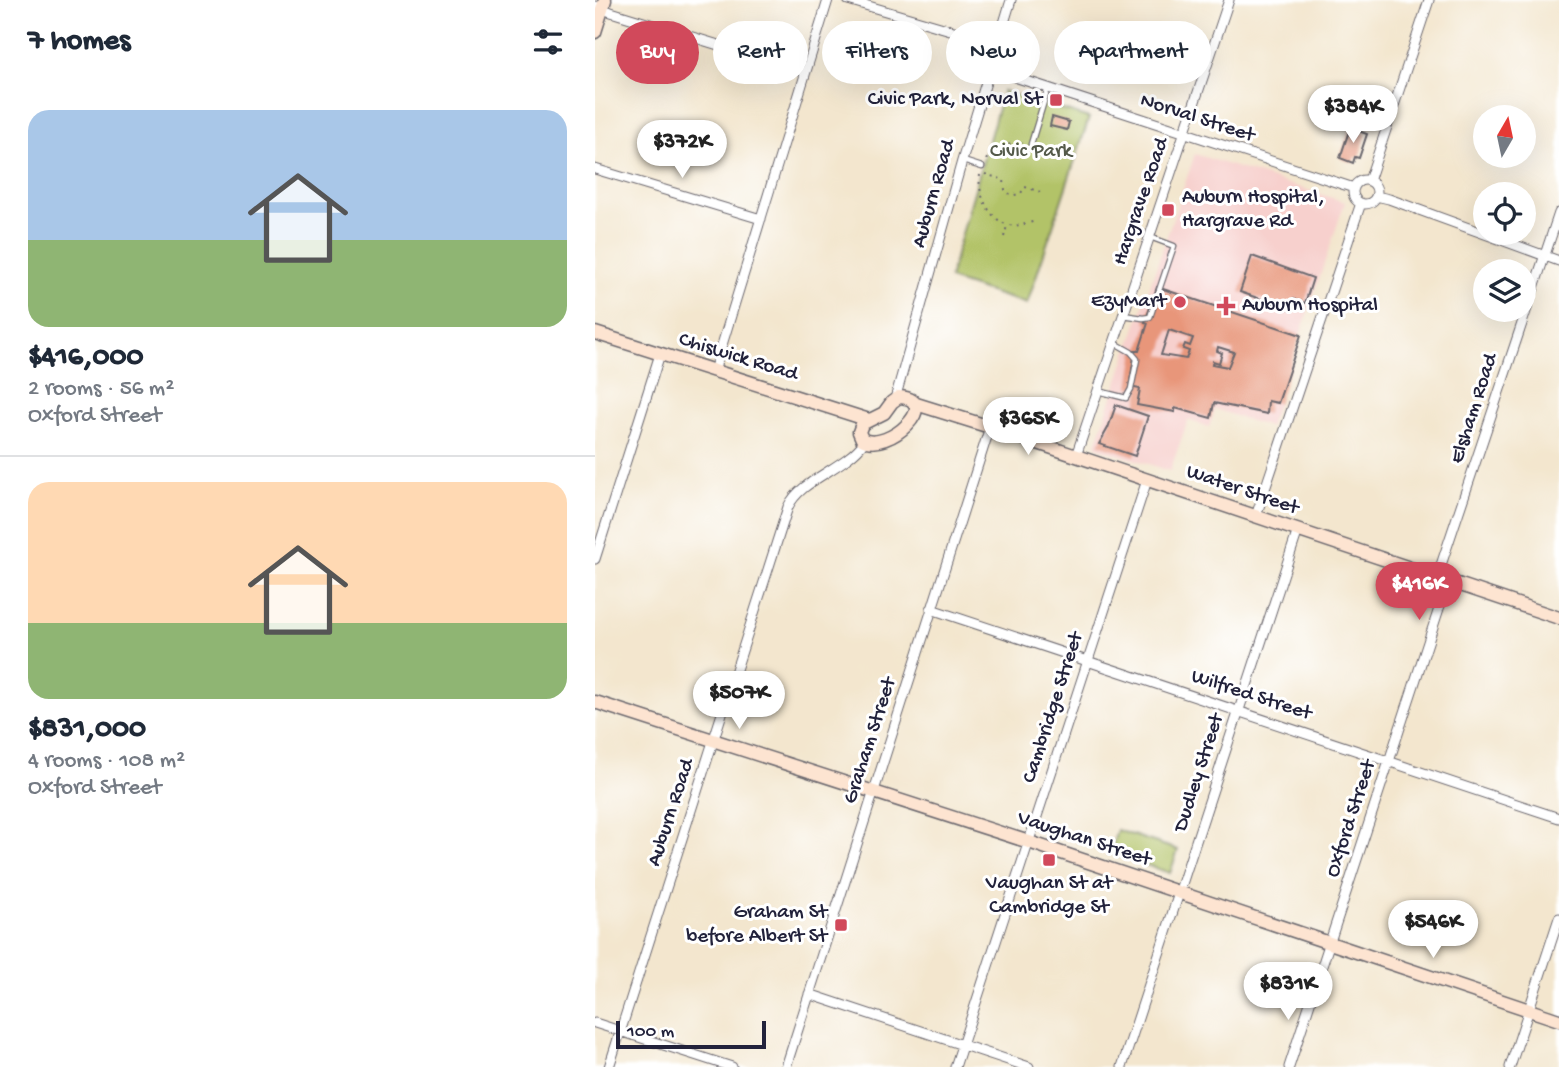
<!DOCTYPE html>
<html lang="en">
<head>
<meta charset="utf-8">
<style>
  :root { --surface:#fff; --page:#f2f2f3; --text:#1f2937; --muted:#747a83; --line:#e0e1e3; --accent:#d1495b }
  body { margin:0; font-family:"Gochi Hand",sans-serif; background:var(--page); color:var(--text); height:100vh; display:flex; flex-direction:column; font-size:26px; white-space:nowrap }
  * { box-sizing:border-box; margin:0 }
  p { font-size:23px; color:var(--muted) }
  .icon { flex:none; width:38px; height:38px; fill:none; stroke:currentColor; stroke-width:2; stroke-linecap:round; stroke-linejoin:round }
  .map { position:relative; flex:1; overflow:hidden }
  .details { display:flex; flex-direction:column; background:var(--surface); width:595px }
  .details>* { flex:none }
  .top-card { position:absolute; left:21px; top:21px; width:665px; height:63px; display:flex; gap:14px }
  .needle { width:46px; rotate:9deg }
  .controls { position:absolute; left:878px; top:105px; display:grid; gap:14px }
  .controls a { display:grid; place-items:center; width:63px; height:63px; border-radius:50%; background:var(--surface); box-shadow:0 7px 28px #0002; font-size:35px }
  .scale { position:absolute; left:21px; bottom:18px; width:150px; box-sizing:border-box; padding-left:7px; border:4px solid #22223b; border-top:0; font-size:19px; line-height:24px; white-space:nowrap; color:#22223b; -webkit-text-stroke:5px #fff; paint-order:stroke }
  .price { position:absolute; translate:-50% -60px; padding:0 16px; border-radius:24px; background:#fff; color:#222; font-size:23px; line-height:46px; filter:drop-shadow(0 2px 4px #0008) }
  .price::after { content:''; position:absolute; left:50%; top:42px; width:21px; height:16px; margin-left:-10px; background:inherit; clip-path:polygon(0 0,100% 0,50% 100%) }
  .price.on { background:var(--accent); color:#fff }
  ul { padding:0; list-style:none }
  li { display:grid; align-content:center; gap:14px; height:371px; padding:0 28px }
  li+li { border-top:2px solid var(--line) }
  li span { display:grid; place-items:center; height:217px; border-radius:21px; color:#555 }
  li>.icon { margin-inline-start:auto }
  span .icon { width:126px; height:126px; fill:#fffc; stroke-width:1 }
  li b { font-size:30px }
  h2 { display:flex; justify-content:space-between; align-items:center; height:84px; padding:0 28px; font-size:30px }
  .tag { padding:0 24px; border-radius:32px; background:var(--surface); box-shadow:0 7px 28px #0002; font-size:24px; line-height:63px }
  .tag.on { background:var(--accent); color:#fff }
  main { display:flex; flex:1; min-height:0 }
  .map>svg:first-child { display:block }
</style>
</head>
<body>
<main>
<section class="details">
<h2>7 homes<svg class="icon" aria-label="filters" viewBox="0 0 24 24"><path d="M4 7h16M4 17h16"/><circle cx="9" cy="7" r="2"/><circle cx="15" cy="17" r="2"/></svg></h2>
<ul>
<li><span style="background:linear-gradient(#a9c7e8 60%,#8fb573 0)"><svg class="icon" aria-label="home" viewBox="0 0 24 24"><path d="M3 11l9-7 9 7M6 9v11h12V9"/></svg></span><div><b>$416,000</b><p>2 rooms · 56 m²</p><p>Oxford Street</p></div></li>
<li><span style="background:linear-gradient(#ffd9b3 65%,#8fb573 0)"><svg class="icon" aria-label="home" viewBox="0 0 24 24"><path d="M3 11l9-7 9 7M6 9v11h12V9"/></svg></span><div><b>$831,000</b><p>4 rooms · 108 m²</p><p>Oxford Street</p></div></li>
</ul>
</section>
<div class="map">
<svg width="964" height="1067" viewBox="0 0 964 1067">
  <rect width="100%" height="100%" fill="#fff"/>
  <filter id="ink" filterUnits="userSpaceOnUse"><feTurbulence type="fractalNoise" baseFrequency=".0143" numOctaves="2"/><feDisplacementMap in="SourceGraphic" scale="14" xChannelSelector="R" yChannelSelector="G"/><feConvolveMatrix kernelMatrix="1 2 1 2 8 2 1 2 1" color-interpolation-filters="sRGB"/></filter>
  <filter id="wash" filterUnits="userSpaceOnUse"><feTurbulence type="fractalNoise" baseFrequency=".00686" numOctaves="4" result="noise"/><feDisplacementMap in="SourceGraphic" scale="28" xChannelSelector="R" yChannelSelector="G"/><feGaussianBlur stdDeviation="1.57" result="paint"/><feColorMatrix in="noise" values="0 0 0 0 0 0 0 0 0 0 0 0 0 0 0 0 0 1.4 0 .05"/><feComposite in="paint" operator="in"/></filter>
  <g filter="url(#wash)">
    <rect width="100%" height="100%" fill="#f3e6ce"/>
    <path fill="#f7d0cd" d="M 600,154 L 750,202 L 674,427 L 620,409 L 614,427 L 593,420 L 575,471 L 504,448 L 501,444 Z"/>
    <path fill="#b2c367" stroke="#6a7251" stroke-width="2" d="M 408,91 L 494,118 L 432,304 L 354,279 Z
      M 522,830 L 583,850 L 575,873 L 515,853 Z"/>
    <g id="blocks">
      <path fill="#e8967a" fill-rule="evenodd" d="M 457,117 L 474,122 L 472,130 L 455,126 Z
        M 755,128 L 772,134 L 764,158 L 760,157 L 758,163 L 745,158 Z
        M 657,256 L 718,278 L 710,303 L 698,299 L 695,309 L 645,292 Z
        M 562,287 L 706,335 L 683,403 L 673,401 L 672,414 L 619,403 L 616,418 L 580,408 L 580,412 L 542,405 L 545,389 L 534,387 L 540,351 L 544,351 L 553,323 L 550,322 ZM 574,330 L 598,338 L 595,346 L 590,344 L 588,349 L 594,351 L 591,359 L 566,355 ZM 623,347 L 639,352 L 633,367 L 617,364 L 618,361 L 624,363 L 627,353 L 622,351 Z
        M 521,405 L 553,416 L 540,456 L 504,444 L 513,428 Z"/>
    </g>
  </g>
  <g filter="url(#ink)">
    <use href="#blocks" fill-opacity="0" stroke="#6b676e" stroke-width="2"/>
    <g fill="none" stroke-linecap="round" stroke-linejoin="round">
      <defs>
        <path id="lane" d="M 436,144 L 453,88
          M 368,161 L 387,167
          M 528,315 L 548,318 L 555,317 L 579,246 L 555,237
          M 503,391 L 531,398 L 536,389 L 542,359 L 536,352 L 520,343"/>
        <path id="street" d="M 253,0 L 403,44
          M 0,6 L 16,12 L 211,72
          M 395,69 L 759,188
          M 0,169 L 166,219
          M758 192a12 12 0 1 1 24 0a12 12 0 1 1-24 0Z
          M 774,181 L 834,0
          M 781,196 L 794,199 L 964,261
          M 119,371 L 233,0
          M 300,399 L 367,161 L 416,0
          M 481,456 L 634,0
          M 661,516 L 766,203
          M 0,559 L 65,354
          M 842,577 L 964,213
          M 336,609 L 964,818
          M 214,994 L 434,1067
          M 0,1023 L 137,1067
          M 14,1067 L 193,507 C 206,479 250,469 270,441
          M 191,1067 L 395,427
          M 360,1067 L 552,480
          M 527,1067 L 703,530
          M 694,1067 L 853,581
          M 915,1067 L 964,918"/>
        <path id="secondary" d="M 0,32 L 10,0
          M 0,333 L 274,420
          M 304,397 C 349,400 293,454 267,439 L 264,432 L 267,424 L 289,413 L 297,402 Z
          M 318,403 L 395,427 L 964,618
          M 0,702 L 434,842 L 964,1020"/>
      </defs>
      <use href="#lane" stroke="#6b676e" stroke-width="7"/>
      <use href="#street" stroke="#6b676e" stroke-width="11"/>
      <use href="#secondary" stroke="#6b676e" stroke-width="15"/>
      <path stroke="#6b676e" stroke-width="2" stroke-dasharray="2 5" stroke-linecap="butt" d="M 443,148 L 449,150 L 458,161
        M 391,160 C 400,148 413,142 428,143
        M 390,174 L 409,180 L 410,190 L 417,196 L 426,193 L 430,187 L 449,193
        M 385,175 C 382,193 394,220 414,225 C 423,227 433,223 441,221
        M 409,237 L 412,226"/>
      <use href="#lane" stroke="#fff" stroke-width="4.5"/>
      <use href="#street" stroke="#fff" stroke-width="9"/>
      <use href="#secondary" stroke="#fde4d1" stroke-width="12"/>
    </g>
  </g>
  <g fill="#d1495b" stroke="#fff" stroke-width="2.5">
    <rect x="454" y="93" width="14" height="14" rx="3.5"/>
    <rect x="566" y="203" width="14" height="14" rx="3.5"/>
    <circle cx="585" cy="302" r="7"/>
    <path d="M627.5 295.5h7v7h7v7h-7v7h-7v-7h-7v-7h7z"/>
    <rect x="447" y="853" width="14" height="14" rx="3.5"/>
    <rect x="239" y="918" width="14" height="14" rx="3.5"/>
  </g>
  <g text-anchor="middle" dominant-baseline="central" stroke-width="6" stroke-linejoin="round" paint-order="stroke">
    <g font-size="21" fill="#22223b" stroke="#fff" text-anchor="end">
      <text x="447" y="100">Civic Park, Norval St</text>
      <text x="587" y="198" text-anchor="start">Auburn Hospital,<tspan x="587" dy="24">Hargrave Rd</tspan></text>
      <text x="571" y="302">EzyMart</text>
      <text x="647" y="306" text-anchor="start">Auburn Hospital</text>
      <text x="454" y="884" text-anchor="middle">Vaughan St at<tspan x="454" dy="24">Cambridge St</tspan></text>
      <text x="232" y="913">Graham St<tspan x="232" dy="24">before Albert St</tspan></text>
    </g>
    <g font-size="21" fill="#22223b" stroke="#fff">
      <text transform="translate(602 119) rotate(18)">Norval Street</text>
      <text transform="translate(340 194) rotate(-74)">Auburn Road</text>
      <text transform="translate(547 202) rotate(-71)">Hargrave Road</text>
      <text transform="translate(143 358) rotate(17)">Chiswick Road</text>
      <text transform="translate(880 409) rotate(-72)">Elsham Road</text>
      <text transform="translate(647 491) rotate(19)">Water Street</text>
      <text transform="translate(656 696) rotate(18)">Wilfred Street</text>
      <text transform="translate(459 708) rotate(-72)">Cambridge Street</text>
      <text transform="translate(276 741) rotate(-72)">Graham Street</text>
      <text transform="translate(605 773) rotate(-72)">Dudley Street</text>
      <text transform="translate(77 813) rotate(-72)">Auburn Road</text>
      <text transform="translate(757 819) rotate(-72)">Oxford Street</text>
      <text transform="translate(489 840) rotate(18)">Vaughan Street</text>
    </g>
    <g font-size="21" fill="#545a4a" stroke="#fff">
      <text x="436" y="152">Civic Park</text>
    </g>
  </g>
</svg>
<div class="controls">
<a><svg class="needle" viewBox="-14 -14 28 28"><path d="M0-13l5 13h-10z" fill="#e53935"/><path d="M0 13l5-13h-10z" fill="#747a83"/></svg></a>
<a><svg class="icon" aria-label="locate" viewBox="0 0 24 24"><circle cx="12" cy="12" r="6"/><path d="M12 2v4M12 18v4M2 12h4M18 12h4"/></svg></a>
<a><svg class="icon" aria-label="layers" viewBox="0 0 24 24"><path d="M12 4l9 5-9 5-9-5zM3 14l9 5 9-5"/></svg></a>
</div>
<div class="scale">100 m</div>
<b class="price" style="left:758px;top:145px">$384K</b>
<b class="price" style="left:87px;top:180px">$372K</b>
<b class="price" style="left:433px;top:457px">$365K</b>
<b class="price on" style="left:824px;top:622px">$416K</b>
<b class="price" style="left:144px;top:731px">$507K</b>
<b class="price" style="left:838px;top:960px">$546K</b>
<b class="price" style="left:693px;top:1022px">$831K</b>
<div class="top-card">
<a class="tag on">Buy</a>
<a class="tag">Rent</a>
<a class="tag">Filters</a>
<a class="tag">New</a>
<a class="tag">Apartment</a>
</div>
</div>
</main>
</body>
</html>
